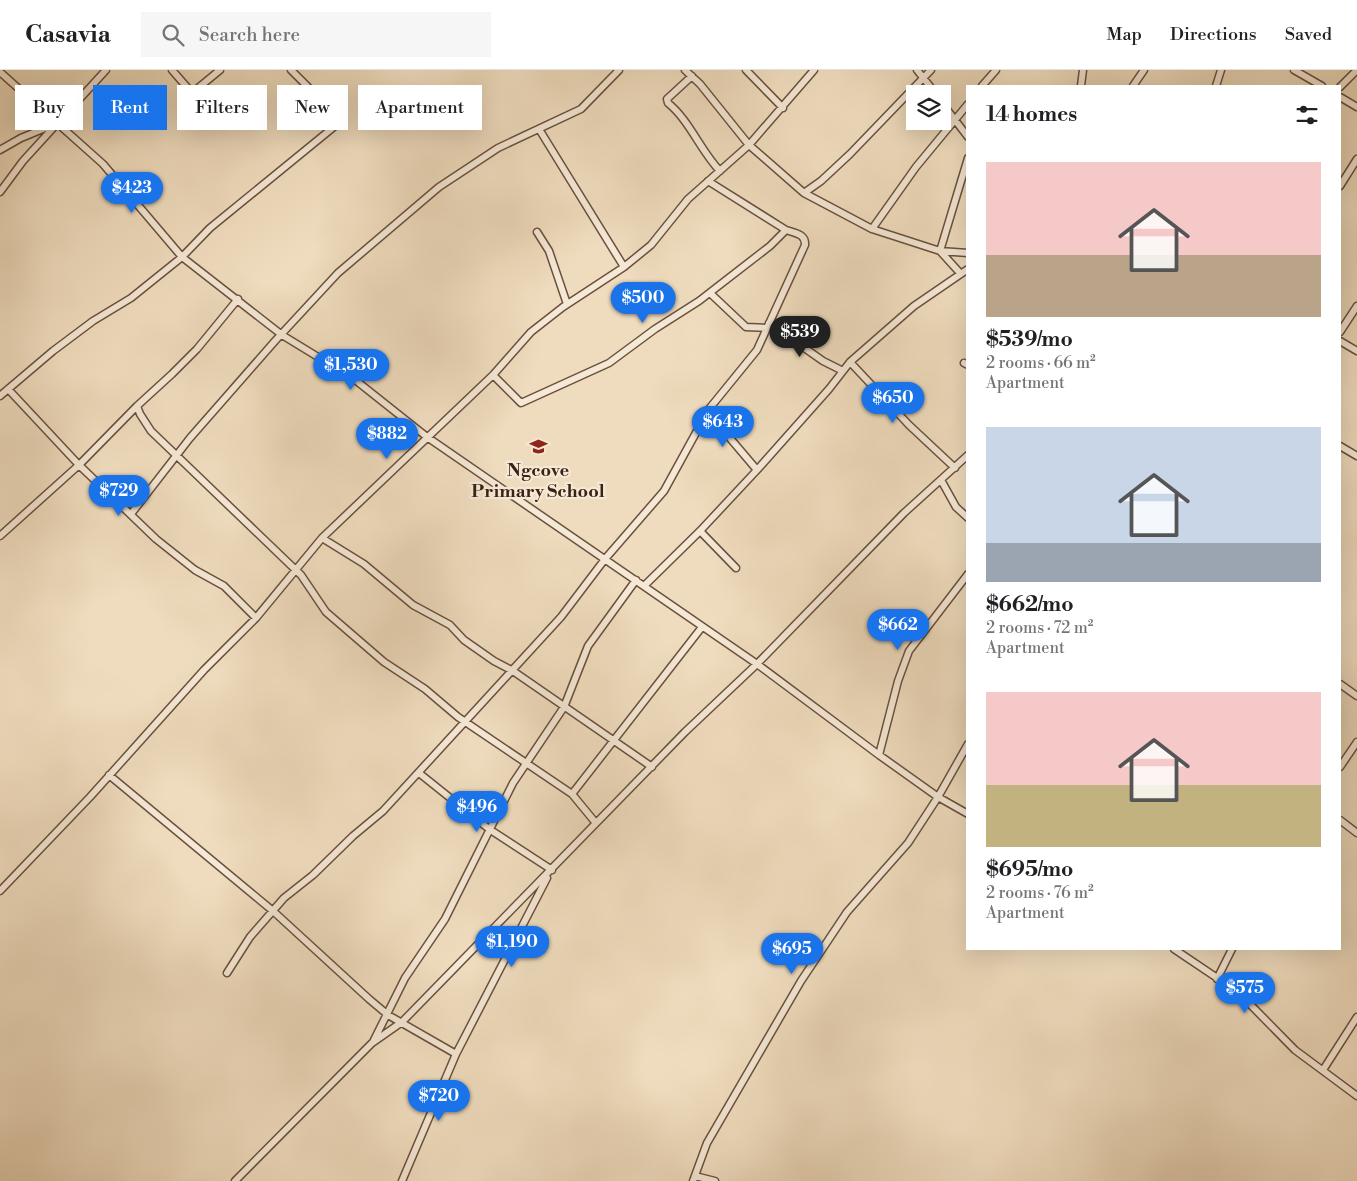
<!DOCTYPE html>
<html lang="en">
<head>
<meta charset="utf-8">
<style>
  :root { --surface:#fff; --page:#f6f6f6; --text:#202124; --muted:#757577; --line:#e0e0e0; --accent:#1a73e8 }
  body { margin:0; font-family:"Libre Bodoni",serif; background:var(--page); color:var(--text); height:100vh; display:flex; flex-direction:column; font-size:19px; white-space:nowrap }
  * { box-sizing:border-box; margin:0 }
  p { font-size:16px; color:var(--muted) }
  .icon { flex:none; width:28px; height:28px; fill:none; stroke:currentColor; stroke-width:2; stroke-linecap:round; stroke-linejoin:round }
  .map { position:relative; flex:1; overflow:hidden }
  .panel { position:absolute; left:966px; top:15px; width:375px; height:865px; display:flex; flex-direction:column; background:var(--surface); border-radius:0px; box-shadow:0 5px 20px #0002 }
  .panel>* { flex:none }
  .hud { position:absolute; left:15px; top:15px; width:475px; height:45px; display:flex; gap:10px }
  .controls { position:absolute; left:906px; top:15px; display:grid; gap:10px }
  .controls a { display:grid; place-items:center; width:45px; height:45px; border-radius:0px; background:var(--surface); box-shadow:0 5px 20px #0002; font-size:25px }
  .price { position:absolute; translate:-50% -42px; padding:0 11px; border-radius:18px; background:var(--accent); color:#fff; font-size:16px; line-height:32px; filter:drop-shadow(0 1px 2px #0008) }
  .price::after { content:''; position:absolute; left:50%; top:30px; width:15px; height:11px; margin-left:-8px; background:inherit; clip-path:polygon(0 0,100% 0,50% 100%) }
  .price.selected { background:#222; color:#fff }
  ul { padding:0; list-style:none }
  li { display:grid; align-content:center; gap:10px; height:265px; padding:0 20px }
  li span { display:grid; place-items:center; height:155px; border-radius:0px; color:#555 }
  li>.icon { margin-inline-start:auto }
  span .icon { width:90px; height:90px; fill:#fffc; stroke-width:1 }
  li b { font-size:21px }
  h2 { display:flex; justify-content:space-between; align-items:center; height:60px; padding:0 20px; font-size:21px }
  .pill { padding:0 18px; border-radius:0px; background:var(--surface); box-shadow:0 5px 20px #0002; font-size:18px; line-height:45px }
  .pill.selected { background:var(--accent); color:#fff }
  header { display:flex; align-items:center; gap:30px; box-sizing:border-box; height:70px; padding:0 25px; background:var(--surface); border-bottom:1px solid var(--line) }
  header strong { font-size:24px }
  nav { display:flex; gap:28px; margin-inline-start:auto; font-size:18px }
  .search { width:350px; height:45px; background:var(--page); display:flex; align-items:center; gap:12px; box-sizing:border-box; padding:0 18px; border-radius:0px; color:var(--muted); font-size:19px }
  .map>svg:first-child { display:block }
</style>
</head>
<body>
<header>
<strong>Casavia</strong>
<div class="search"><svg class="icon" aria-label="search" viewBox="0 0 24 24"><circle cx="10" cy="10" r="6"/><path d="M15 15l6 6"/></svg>Search here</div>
<nav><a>Map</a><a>Directions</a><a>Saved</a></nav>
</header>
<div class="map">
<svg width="1357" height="1111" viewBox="0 0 1357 1111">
  <rect width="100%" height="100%" fill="#efdcbe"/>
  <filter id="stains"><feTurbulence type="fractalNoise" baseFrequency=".004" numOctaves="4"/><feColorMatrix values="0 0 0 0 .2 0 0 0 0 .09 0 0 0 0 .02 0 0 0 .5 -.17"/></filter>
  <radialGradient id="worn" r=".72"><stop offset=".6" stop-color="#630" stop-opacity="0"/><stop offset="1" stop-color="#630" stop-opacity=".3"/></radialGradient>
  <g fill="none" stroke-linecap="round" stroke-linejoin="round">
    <defs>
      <path id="street" d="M 172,0 L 192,23 L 220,0
        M 685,0 L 700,14 L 749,75 L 804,123 L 872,159 L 940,181 L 960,203
        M 746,0 L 783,38
        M 917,0 L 936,24
        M 1294,0 L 1322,16
        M 0,2 L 103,94 L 182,187 L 282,265 L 354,309 L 427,367 L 757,594 L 879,685 L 938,727 L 968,744
        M 692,6 L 667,29 L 668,33 C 690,51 700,80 720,101
        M 982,16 L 996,0
        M 1081,16 L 1083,0
        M 1133,16 L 1144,0
        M 1216,16 L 1221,0
        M 1340,17 L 1357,0
        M 1340,27 L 1357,37
        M 942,33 L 968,67
        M 539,59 L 624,197
        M 0,80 L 21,68 L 55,54
        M 968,88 L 940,181 L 968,183
        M 1340,116 L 1357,89
        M 0,122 L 23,91 L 106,0
        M 804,123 L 821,111 L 850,84 L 931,0
        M 872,159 L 916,97 L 968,34
        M 537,162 L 549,181 L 567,234
        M 710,223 L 746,257 L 767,258
        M 769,253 L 823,291 L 843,301
        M 1340,262 L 1357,236
        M 1340,271 L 1357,281
        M 850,292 L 909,355 L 955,398
        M 964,293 L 968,295
        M 493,305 L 521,333 L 609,293 L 655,259 L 699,231 L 770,176 L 786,160
        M 8,319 L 79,395 L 156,469 L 195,500 L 224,516 L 256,548
        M 0,326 L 53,281 L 93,251 L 131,228 L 182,187 L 210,158 L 335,56 L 337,51 L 336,45 L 291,0
        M 137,336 L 140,344 L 151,361 L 301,505 L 326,542 L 384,592 L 425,619 L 458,647 L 572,724 L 595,752
        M 707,341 L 757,400
        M 1340,376 L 1357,386
        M 941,410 L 956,437 L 968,448
        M 131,444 L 190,368 L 275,271 L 338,203 L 439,117 L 498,78 L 581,39 L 619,0
        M 700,461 L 736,498
        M 0,466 L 79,395 L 137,336 L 172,304 L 197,279 L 238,229
        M 322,468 L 364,494 L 413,535 L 450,555 L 464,570 L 494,591 L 513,601 L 652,697
        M 644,516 L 700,461 L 757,400 L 829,319 L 850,292 L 914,236 L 968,199
        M 1340,614 L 1357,626
        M 879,685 L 898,611 L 909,581 L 968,504
        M 1340,697 L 1357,672
        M 419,703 L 489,759 L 552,800
        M 109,705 L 273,841 L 369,929 L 388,945 L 456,984
        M 572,724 L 702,557
        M 1340,750 L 1357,763
        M 0,821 L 90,727 L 204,600 L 256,548 L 322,468 L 493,305 L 531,262 L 563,237 L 624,197 L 651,175 L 688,129 L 749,75 L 814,0
        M 1174,879 L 1238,922 L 1295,980 L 1357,1026
        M 227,903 L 250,867 L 284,828 L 313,805 L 353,766 L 383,741 L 561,547 L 605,489 L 664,421 L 709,339 L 757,280 L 805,175 C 806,164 795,163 786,160 L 708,111
        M 1217,909 L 1232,879
        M 374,970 L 405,908 L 445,849 L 513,713 L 564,637 L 588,576 L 636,510
        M 1323,1000 L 1357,947
        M 695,1106 L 715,1111
        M 235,1111 L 372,973 L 402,952 L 685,662 L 757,594 L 904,443 L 968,385
        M 402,1111 L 456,984 L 547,808
        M 693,1111 L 707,1073 L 801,911 L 847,842 L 908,773 L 938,727 L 968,674"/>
    </defs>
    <use href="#street" stroke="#69503f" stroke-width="9"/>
    <use href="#street" stroke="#f5e8d5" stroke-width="6"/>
  </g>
  <defs>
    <symbol id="school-bare" viewBox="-9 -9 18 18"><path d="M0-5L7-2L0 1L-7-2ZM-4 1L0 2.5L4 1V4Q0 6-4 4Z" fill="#8f2418" stroke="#f5e8d5" stroke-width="2.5" paint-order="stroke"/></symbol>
  </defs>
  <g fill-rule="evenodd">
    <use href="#school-bare" x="526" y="364" width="25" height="25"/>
  </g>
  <g text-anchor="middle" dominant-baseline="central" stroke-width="4.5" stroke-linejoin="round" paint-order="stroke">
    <g font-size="18" font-weight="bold" fill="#3c2215" stroke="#f5e8d5">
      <text x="538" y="400">Ngcove<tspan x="538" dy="21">Primary School</tspan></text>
    </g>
  </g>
  <rect width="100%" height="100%" filter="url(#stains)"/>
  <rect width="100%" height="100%" fill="url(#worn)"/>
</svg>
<div class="controls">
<a><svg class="icon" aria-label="layers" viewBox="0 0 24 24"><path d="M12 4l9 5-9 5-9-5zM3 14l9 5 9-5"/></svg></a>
</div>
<b class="price" style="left:132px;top:144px">$423</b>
<b class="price" style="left:643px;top:254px">$500</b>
<b class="price selected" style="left:800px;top:288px">$539</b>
<b class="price" style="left:351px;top:321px">$1,530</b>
<b class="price" style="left:893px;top:354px">$650</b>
<b class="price" style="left:723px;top:378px">$643</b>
<b class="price" style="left:387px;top:390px">$882</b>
<b class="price" style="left:119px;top:447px">$729</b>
<b class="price" style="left:898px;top:581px">$662</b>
<b class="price" style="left:477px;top:763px">$496</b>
<b class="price" style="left:512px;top:898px">$1,190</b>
<b class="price" style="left:792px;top:905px">$695</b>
<b class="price" style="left:1245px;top:944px">$575</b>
<b class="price" style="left:439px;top:1052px">$720</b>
<div class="hud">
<a class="pill">Buy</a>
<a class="pill selected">Rent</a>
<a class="pill">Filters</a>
<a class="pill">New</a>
<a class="pill">Apartment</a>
</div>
<section class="panel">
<h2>14 homes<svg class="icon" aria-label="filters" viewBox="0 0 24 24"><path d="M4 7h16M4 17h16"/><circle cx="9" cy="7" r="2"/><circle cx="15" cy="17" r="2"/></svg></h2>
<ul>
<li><span style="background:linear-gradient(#f6c9c9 60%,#b9a48a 0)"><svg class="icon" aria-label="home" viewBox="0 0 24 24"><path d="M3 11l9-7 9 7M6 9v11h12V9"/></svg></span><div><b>$539/mo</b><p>2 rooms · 66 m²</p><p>Apartment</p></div></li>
<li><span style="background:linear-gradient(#c9d6e8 75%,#9aa5b1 0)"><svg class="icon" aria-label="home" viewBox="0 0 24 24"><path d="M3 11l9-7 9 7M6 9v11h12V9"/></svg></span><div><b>$662/mo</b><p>2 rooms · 72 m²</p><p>Apartment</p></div></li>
<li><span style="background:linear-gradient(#f6c9c9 60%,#c2b280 0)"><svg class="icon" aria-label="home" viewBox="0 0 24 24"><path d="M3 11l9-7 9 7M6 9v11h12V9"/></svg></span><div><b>$695/mo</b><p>2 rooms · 76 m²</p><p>Apartment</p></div></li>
</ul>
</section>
</div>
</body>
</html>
